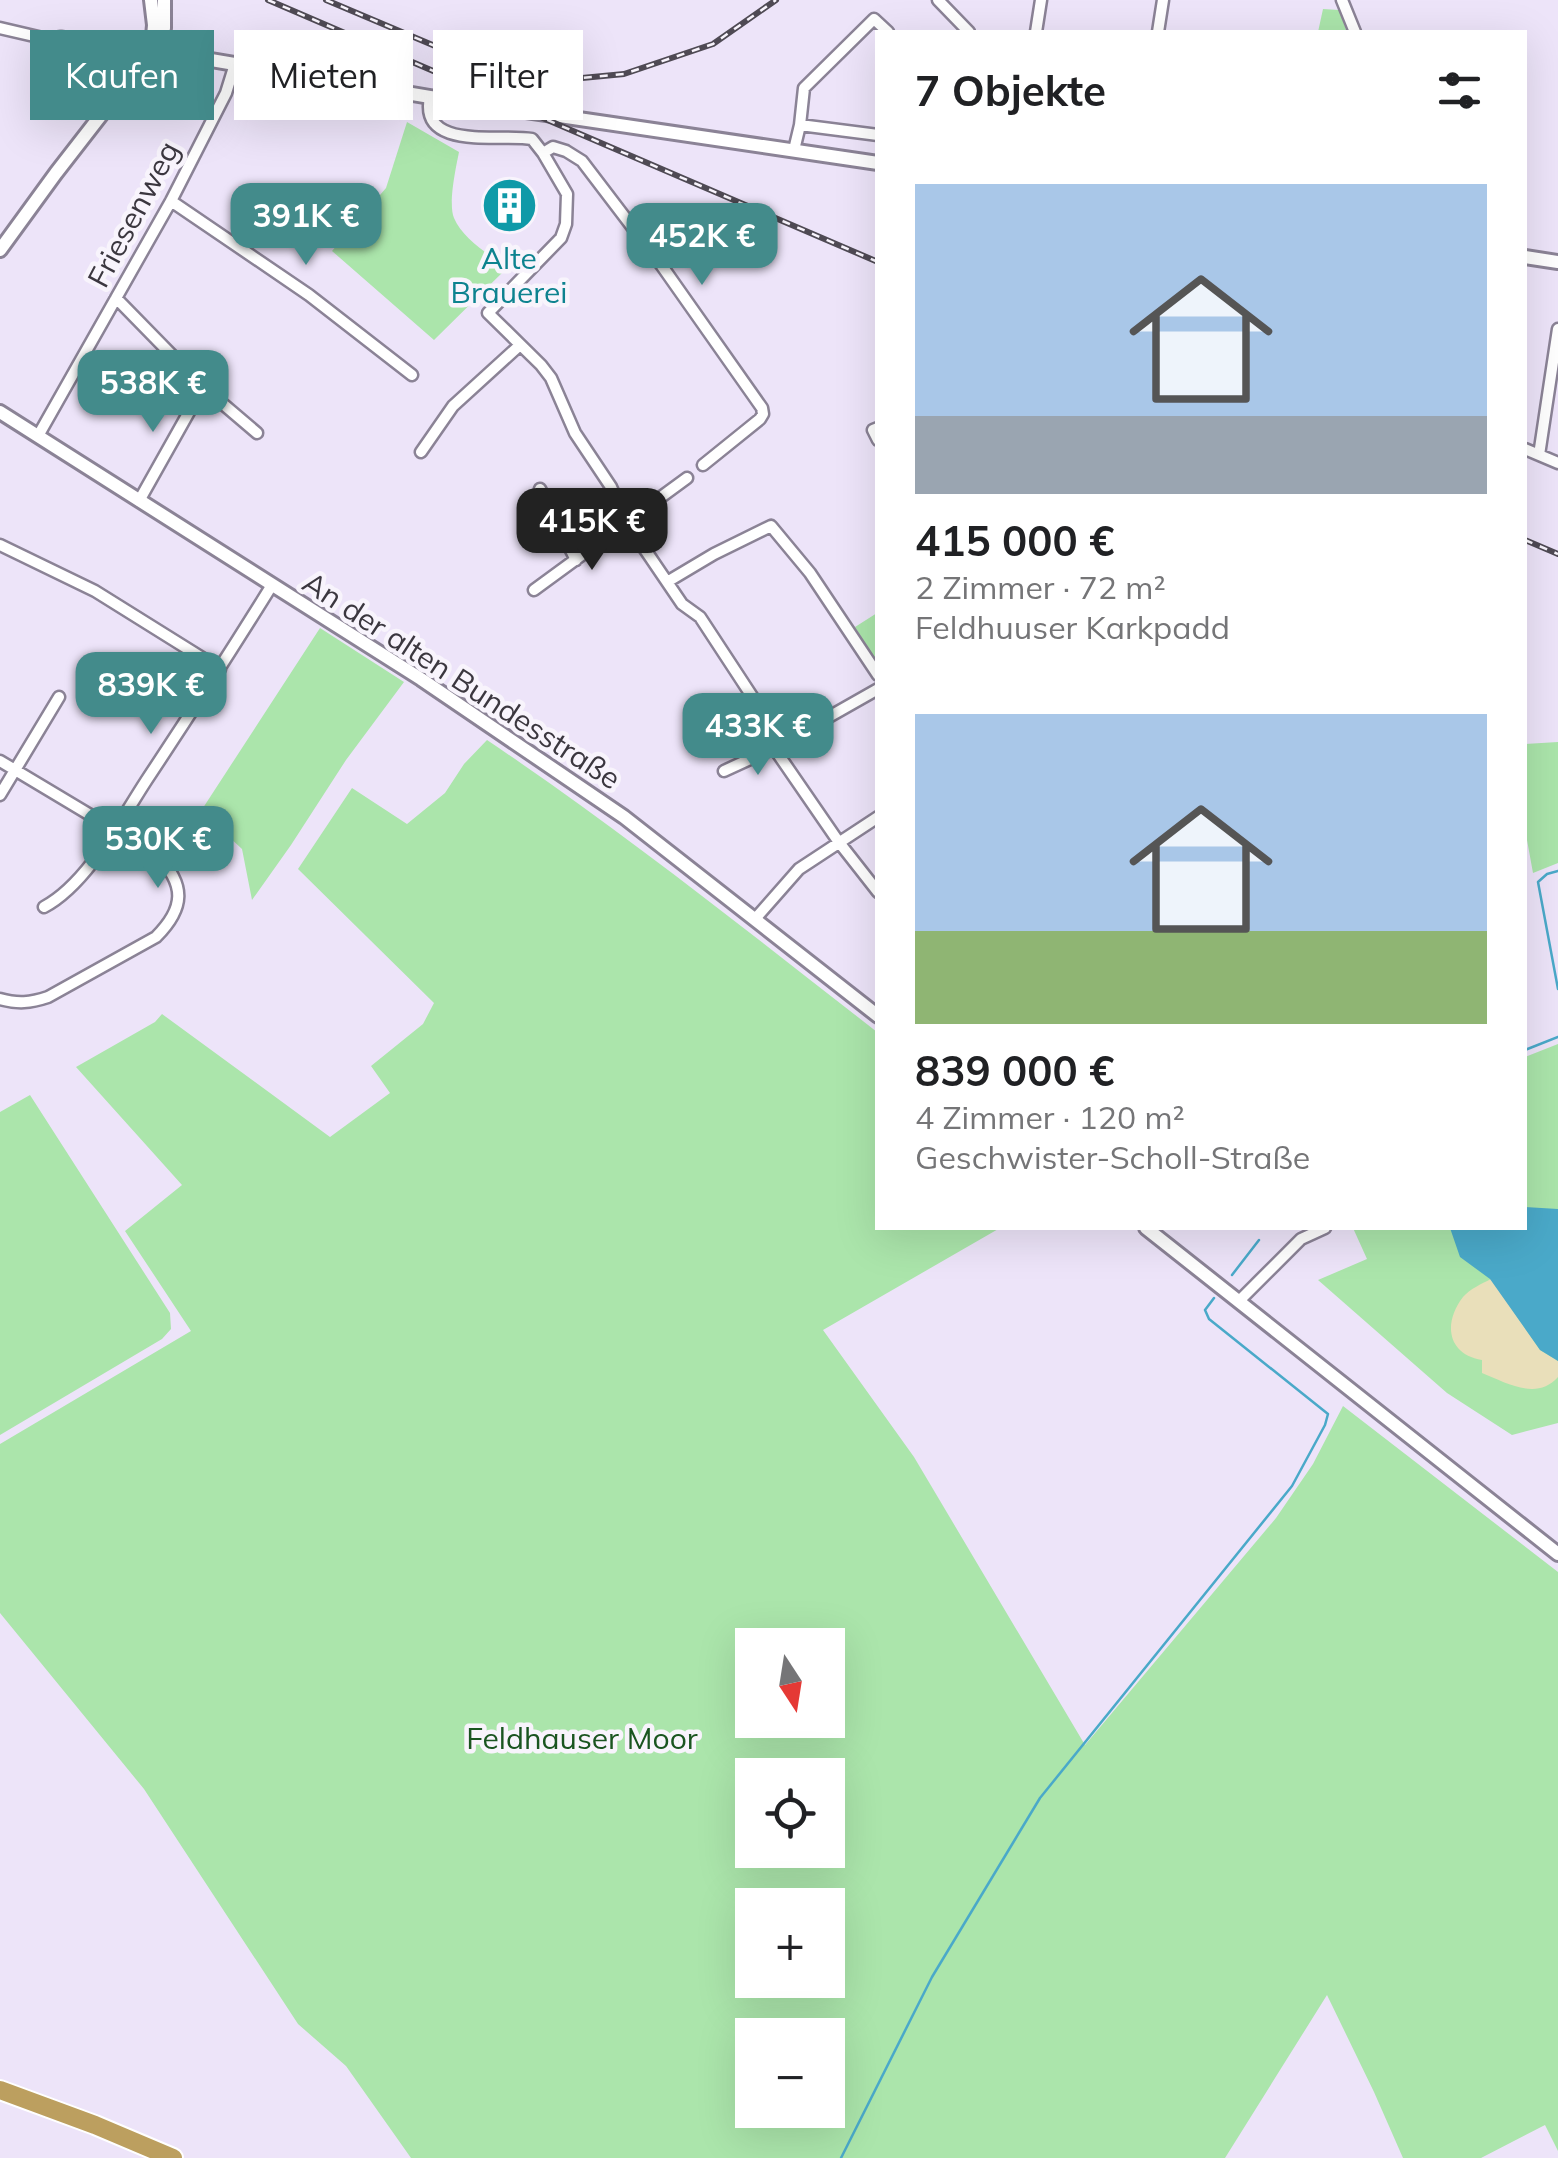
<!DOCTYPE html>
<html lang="de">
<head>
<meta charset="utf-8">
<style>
  :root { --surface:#fff; --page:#f2f2f2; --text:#202124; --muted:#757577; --accent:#438b8b }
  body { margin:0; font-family:Mulish,sans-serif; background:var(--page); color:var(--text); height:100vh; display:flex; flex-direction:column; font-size:38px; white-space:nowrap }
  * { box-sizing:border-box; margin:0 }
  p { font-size:32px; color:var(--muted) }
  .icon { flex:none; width:55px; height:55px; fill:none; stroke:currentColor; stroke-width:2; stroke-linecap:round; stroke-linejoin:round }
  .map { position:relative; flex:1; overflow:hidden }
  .side { position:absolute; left:875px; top:30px; width:652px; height:1200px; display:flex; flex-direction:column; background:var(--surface); border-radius:0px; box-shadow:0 10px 40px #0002 }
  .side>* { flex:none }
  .banner { position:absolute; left:30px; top:30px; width:695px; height:90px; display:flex; gap:20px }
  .needle { width:65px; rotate:168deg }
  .fabs { position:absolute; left:735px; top:1628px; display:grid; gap:20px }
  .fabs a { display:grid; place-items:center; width:110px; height:110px; border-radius:0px; background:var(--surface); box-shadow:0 10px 40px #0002; font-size:50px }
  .price { position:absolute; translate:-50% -85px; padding:0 22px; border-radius:20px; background:var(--accent); color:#fff; font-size:32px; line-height:65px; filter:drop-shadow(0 2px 5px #0008) }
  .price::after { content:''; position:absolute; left:50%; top:60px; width:30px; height:22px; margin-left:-15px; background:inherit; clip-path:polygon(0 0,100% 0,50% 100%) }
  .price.current { background:#222; color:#fff }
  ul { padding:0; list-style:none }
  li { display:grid; align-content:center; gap:20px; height:530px; padding:0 40px }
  li span { display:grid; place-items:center; height:310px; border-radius:0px; color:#555 }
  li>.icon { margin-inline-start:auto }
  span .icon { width:180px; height:180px; fill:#fffc; stroke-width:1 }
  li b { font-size:42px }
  h2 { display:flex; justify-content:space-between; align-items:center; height:120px; padding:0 40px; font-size:42px }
  .tag { padding:0 35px; border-radius:0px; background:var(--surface); box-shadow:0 10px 40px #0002; font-size:35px; line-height:90px }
  .tag.current { background:var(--accent); color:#fff }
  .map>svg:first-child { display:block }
</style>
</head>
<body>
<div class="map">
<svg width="1558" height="2158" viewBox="0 0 1558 2158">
  <rect width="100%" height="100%" fill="#ede4f9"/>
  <path fill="#abe5ab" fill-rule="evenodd" d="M 1323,9 L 1339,10 L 1347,32 L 1318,32 Z
    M 407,122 L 459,152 C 456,167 448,204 454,218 C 462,238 490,256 508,267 L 434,340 L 332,251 L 386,188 Z
    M 877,613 L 877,664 L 855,627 Z
    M 320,628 L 404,682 L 346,760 L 291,845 L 252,900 L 242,849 L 201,811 Z
    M 487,740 C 622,831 749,932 877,1032 L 878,1228 L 1000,1228 L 823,1330 L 914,1457 L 1085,1745 L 1276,1518 L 1313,1464 L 1343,1406 L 1558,1572 L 1558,2151 L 1545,2125 L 1481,2158 L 1403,2158 L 1374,2092 L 1327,1995 L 1225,2158 L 411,2158 L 346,2066 L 298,2024 L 144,1789 L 0,1613 L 0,1444 L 191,1331 L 125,1231 L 182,1185 L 76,1067 L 155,1022 L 162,1014 L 330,1137 L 390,1093 L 371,1066 L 423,1024 L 434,1003 L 298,869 L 352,788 L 407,824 L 445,793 L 464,764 ZM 828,1645 L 828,1720 L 752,1720 L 752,1645 ZM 828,1775 L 828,1850 L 752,1850 L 752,1775 ZM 752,1905 L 828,1905 L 828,1980 L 752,1980 ZM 752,2035 L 828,2035 L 828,2110 L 752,2110 Z
    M 1558,742 L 1558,863 L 1533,873 L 1525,829 L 1525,744 Z
    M 1558,1044 L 1558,1423 L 1512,1435 L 1447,1393 L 1318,1280 L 1367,1259 L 1353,1228 L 1525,1228 L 1525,1057 Z
    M 30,1095 L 170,1313 L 171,1329 L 162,1339 L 0,1435 L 0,1112 Z"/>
  <path fill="#e9dfba" d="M 1491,1279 L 1540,1350 L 1558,1361 L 1558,1377 C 1537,1401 1507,1383 1482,1373 L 1482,1360 C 1447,1354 1443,1323 1463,1297 C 1470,1289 1481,1284 1491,1279 Z"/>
  <path fill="#4aa9c9" d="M 1525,1207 L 1558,1209 L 1558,1361 L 1540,1350 L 1490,1279 L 1460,1257 L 1450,1228 L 1525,1228 Z"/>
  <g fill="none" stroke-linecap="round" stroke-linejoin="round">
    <path stroke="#4aa9c9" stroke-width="2.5" d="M 1558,871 L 1547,874 L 1538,882 L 1558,989
      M 1525,1050 L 1558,1037
      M 1232,1275 L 1259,1240
      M 841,2158 L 932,1977 L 1040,1798 L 1292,1486 L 1325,1425 L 1328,1414 L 1209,1319 L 1205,1310 L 1214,1298"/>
    <defs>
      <path id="minor" d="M 938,0 L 969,32
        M 1342,0 L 1355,32
        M 0,28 L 47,39 L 61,37 L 152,50
        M 1036,32 L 1041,0
        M 1158,32 L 1163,0
        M 430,97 C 419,152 502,133 532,139 L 543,153 L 567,194 L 566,224 L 561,238 L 488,313 L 541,365 L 551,378 L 575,433 L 611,487 L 627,523 L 682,604 L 700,617 L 759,707 L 766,732 L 774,748 L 838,841 L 878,892
        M 800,125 L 878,135
        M 794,150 L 800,125 L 804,88 L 874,19 L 888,32
        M 543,153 L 553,147 L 566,151 L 582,161 L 662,266 L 762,408 L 763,414 L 760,419 L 703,465
        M 171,201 L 309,295 L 412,375
        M 116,298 L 203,387 L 257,433
        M 878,428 L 873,430 L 878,440
        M 38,436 L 171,201 L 226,93 L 235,64
        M 1525,449 L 1558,463
        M 421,452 L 453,406 L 520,345
        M 1539,455 L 1558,329
        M 540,489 L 576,560
        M 139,501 L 203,387
        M 0,545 L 95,591 L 220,669
        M 667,582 L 714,554 L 771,526 L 810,573 L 878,675
        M 534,590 L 687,478
        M 0,761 L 157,855 C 186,885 185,908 156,937 L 48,997 C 30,1003 18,1004 0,999
        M 724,771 L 774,748 L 878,689
        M 0,795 L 59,697
        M 44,907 C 87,884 120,821 146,781 C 189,716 231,651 272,585
        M 755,919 L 799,869 L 878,817
        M 1239,1301 L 1301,1239 L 1325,1228"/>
      <path id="tertiary" d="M 151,0 L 154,25 L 152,48
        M 152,50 L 430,97 L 878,163
        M 0,250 L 56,173 L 160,39 L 164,28 L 164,0
        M 1525,257 L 1558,262
        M 0,412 L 421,679 L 624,817 L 878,1016
        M 1146,1228 L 1558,1554"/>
      <path id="trunk" d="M 0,2090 L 95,2125 L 173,2158"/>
    </defs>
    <use href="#minor" stroke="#8b8396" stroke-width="15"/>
    <use href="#tertiary" stroke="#8b8396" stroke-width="18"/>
    <use href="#trunk" stroke="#fff" stroke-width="22"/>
    <use href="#minor" stroke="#fff" stroke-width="10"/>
    <use href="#tertiary" stroke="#fff" stroke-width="12"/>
    <use href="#trunk" stroke="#bc9f5f" stroke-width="18"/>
    <defs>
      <path id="rail" d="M 268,0 L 878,262
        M 326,0 L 435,46 L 517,72 L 561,80 L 624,74 L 713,44 L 776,0
        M 1525,540 L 1558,554"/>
    </defs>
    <use href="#rail" stroke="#4f4a54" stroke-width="6"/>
    <use href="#rail" stroke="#f8f4fc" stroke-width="2.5" stroke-dasharray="8" stroke-linecap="butt"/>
  </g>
  <defs>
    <symbol id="building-disc" viewBox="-11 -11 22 22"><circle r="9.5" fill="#0f9aa8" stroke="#f8f4fc"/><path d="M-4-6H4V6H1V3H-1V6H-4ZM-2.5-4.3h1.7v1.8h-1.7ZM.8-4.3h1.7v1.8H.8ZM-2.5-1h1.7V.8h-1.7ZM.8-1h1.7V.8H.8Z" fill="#fff"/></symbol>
  </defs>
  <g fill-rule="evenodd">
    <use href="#building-disc" x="478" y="174" width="63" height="63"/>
  </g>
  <g text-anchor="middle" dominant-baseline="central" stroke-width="9" stroke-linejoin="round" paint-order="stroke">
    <g font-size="30" fill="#3b373f" stroke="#f8f4fc">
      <text transform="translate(133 214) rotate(-62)">Friesenweg</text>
      <text transform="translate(462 680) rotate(33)">An der alten Bundesstraße</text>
    </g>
    <g font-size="30" fill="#0d838f" stroke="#f8f4fc">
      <text x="509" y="258">Alte<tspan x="509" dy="34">Brauerei</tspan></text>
    </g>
    <g font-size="30" fill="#1a5520" stroke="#f8f4fc">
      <text x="582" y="1738">Feldhauser Moor</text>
    </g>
  </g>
</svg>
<div class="fabs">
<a><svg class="needle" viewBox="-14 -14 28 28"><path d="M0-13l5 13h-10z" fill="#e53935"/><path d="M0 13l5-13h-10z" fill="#757577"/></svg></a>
<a><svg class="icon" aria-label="locate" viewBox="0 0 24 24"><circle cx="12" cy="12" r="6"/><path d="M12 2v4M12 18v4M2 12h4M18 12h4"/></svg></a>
<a>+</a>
<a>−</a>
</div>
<b class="price" style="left:306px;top:268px">391K €</b>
<b class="price" style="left:702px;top:288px">452K €</b>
<b class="price" style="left:153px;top:435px">538K €</b>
<b class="price current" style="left:592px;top:573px">415K €</b>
<b class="price" style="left:151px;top:737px">839K €</b>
<b class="price" style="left:758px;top:778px">433K €</b>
<b class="price" style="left:158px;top:891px">530K €</b>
<div class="banner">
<a class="tag current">Kaufen</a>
<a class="tag">Mieten</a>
<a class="tag">Filter</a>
</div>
<section class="side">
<h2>7 Objekte<svg class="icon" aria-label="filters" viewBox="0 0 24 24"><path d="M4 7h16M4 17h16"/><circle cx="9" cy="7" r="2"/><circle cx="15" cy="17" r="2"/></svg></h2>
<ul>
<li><span style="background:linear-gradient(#a9c7e8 75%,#9aa5b1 0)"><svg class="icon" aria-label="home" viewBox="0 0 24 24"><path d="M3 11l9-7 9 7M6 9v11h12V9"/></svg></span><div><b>415 000 €</b><p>2 Zimmer · 72 m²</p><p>Feldhuuser Karkpadd</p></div></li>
<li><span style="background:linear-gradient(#a9c7e8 70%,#8fb573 0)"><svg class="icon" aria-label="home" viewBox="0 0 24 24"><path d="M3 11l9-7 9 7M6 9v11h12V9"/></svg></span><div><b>839 000 €</b><p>4 Zimmer · 120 m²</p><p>Geschwister-Scholl-Straße</p></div></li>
</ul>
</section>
</div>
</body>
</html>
